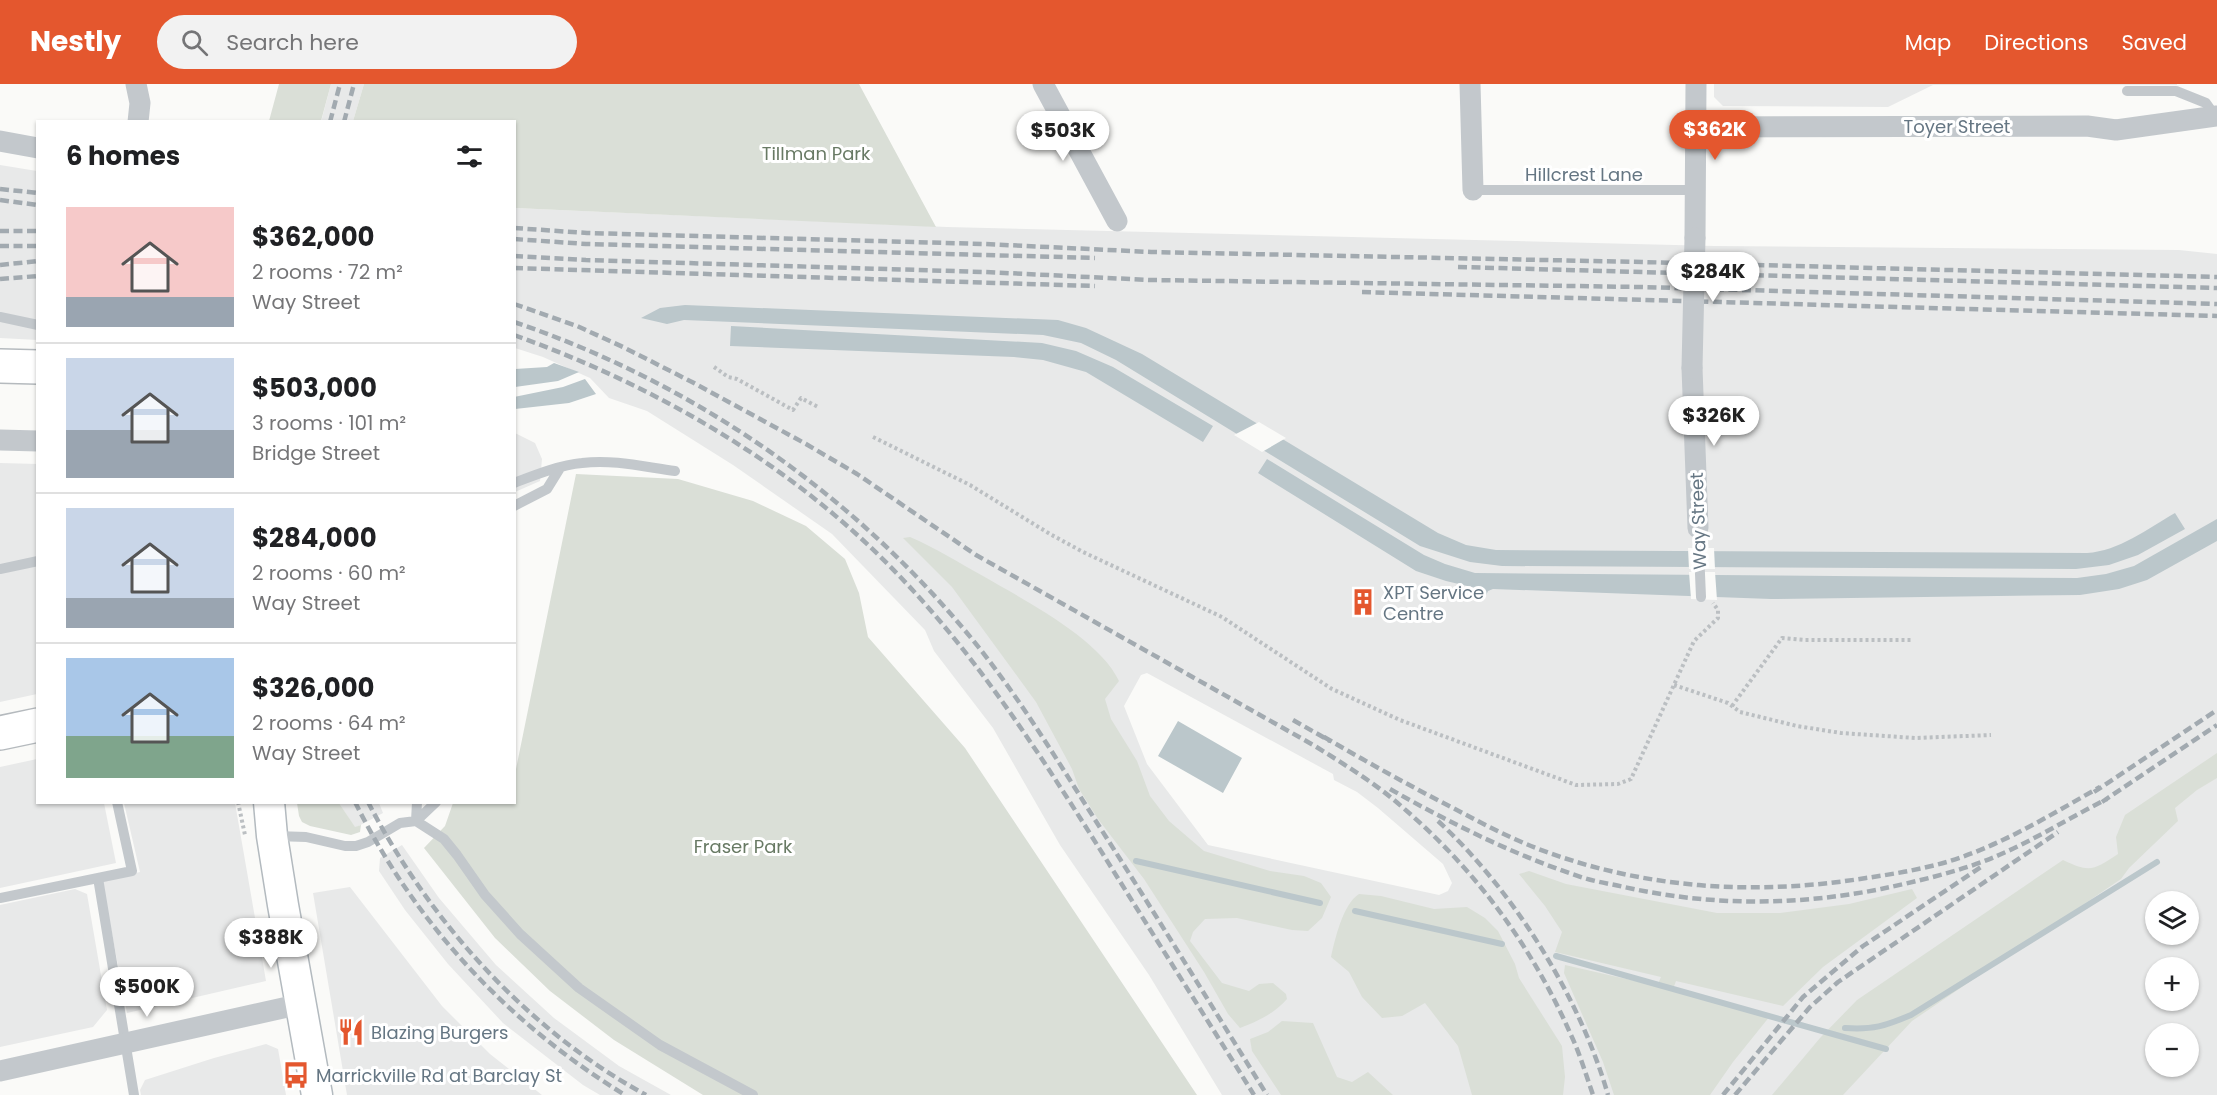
<!DOCTYPE html>
<meta charset="utf-8">
<style>
:root{--surface:#fff;--page:#f2f2f2;--text:#202124;--muted:#757577;--line:#e0e0e0;--accent:#e4572e}
body{margin:0;font-family:Poppins,sans-serif;background:var(--page);color:var(--text);height:100vh;display:flex;flex-direction:column;font-size:22px;white-space:nowrap}
*{box-sizing:border-box;margin:0}
p{font-size:20px;color:var(--muted)}
.icon{flex:none;width:33px;height:33px;fill:none;stroke:currentColor;stroke-width:2;stroke-linecap:round;stroke-linejoin:round}
.map{position:relative;flex:1;overflow:hidden}
.panel{position:absolute;left:36px;top:36px;width:480px;height:684px;display:flex;flex-direction:column;background:var(--surface);border-radius:0px;box-shadow:0 2px 4px #0004}
.panel>*{flex:none}
.tools{position:absolute;left:2145px;top:807px;display:grid;gap:12px}
.tools a{display:grid;place-items:center;width:54px;height:54px;border-radius:50%;background:var(--surface);box-shadow:0 2px 4px #0004;font-size:30px}
.price{position:absolute;translate:-50% -51px;padding:0 14px;border-radius:21px;background:#fff;color:#222;font-size:20px;line-height:39px;filter:drop-shadow(0 2px 3px #0008)}
.price::after{content:'';position:absolute;left:50%;top:36px;width:18px;height:14px;margin-left:-9px;background:inherit;clip-path:polygon(0 0,100% 0,50% 100%)}
.price.active{background:var(--accent);color:#fff}
ul{padding:0;list-style:none}
li{display:flex;align-items:center;gap:18px;height:150px;padding:0 30px}
li+li{border-top:2px solid var(--line)}
li span{display:grid;place-items:center;flex:none;width:168px;height:120px;border-radius:0px;color:#555}
li>.icon{margin-inline-start:auto}
span .icon{width:72px;height:72px;fill:#fffc;stroke-width:1}
li b{font-size:26px}
h2{display:flex;justify-content:space-between;align-items:center;height:72px;padding:0 30px;font-size:26px}
header{display:flex;align-items:center;gap:36px;box-sizing:border-box;height:84px;padding:0 30px;background:var(--accent);color:#fff}
header strong{font-size:28px}
nav{display:flex;gap:33px;margin-inline-start:auto;font-size:21px}
.search{width:420px;height:54px;background:var(--page);display:flex;align-items:center;gap:15px;box-sizing:border-box;padding:0 21px;border-radius:33px;color:var(--muted);font-size:22px}
.map>svg:first-child{display:block}
.built{fill:#e8e9e9;fill-rule:evenodd}
.green{fill:#dadfd7}
.water{fill:#bbc7cb}
.pier{fill:#fafaf8}
.lines{fill:none;stroke-linecap:round;stroke-linejoin:round}
.stream{stroke:#bbc7cb;stroke-width:6}
.secondary-casing{stroke:#b3babf;stroke-width:33}
.primary-casing{stroke:#b5babe;stroke-width:36}
.path{stroke:#bbbfc2;stroke-width:4;stroke-dasharray:3 3;stroke-linecap:butt}
.service{stroke:#c3c8cc;stroke-width:10}
.minor{stroke:#c3c8cc;stroke-width:21}
.secondary{stroke:#fff;stroke-width:30}
.primary{stroke:#fff;stroke-width:33}
.rail{stroke:#a2aab0;stroke-width:4.5;stroke-dasharray:9 4.5;stroke-linecap:butt}
.minor-bridge{stroke:#c3c8cc;stroke-width:21}
.labels{text-anchor:middle;dominant-baseline:central;stroke-width:6;stroke-linejoin:round;paint-order:stroke}
.street-label{font-size:18px;fill:#657683;stroke:#fff}
.park-label{font-size:18px;fill:#687a64;stroke:#fff}
.poi-label{font-size:18px;fill:#657683;stroke:#fff;text-anchor:start}
</style>
<header>
<strong>Nestly</strong>
<div class="search"><svg class="icon" aria-label="search" viewBox="0 0 24 24"><circle cx="10" cy="10" r="6"/><path d="M15 15l6 6"/></svg>Search here</div>
<nav><a>Map</a><a>Directions</a><a>Saved</a></nav>
</header>
<div class="map">
<svg width="2217" height="1011" viewBox="0 0 2217 1011">
<rect width="100%" height="100%" fill="#fafaf8"/>
<path class="built" d="M331 0H364L353 37 321 38Z
M1714 0H2177V1H1933L1888 23 1723 22 1714 13Z
M0 81 37 87 38 256 0 254Z
M515 124 947 143 1715 162 2179 166 2217 170V1011H1222L1149 891 1060 761 993 644 934 567 925 546 832 450 733 381 647 327 609 314 590 294 543 273 515 264ZM1147 589 1333 690 1334 696 1357 708 1378 724 1443 780 1452 799 1448 807 1439 811 1208 761 1147 680 1124 622 1141 591ZM2156 818H2188V850H2156ZM2156 884H2188V916H2156ZM2156 950H2188V982H2156Z
M515 349 535 359 542 375 540 397 515 408Z
M0 379 38 380 37 610 0 618Z
M37 675 38 718 104 719 116 779 0 804V683Z
M124 719H235L266 897 127 929 102 797 140 788Z
M339 719H379L383 729 355 744Z
M402 761 439 814 496 881 554 934 619 982 671 1011H600L583 1001 503 939 448 880 405 826 379 787 380 774Z
M350 803 442 922 490 970 542 1011H347L313 809Z
M75 805 87 810 107 926 93 943 0 963V821Z
M266 960 278 965 286 1011H141L140 1006 145 996 214 974Z"/>
<path class="green" d="M279 0H331L321 37H269Z
M364 0H859L936 143 515 124 514 38 353 37Z
M576 390 678 395 753 417 806 442 845 475 859 509 868 553 965 664 1197 1011H703L614 956 550 907 495 854 424 764 445 742 453 719 514 718 515 690Z
M910 453C936 464 959 479 983 492 1024 516 1099 554 1119 597L1105 615 1111 635 1137 677 1150 712 1169 737 1204 767 1270 787 1304 792 1321 799 1331 813 1322 834 1308 847 1292 846 1237 834 1205 835 1193 848 1190 857 1222 899 1249 907 1259 900 1273 899 1286 910 1287 915C1274 930 1258 937 1240 944L1228 930 1204 888 1144 795 1098 735 1079 705 1072 685 1036 618 952 503 903 454Z
M2217 669V694L2197 706 2175 724 2178 737 2129 784 2121 795 1912 937 1843 1011H1772L1820 954 1857 916 2063 776C2090 789 2094 786 2118 770L2116 753 2125 731Z
M297 719H339L355 743 361 741 360 748 351 751 310 742 302 738 299 732Z
M1529 787 1566 800 1717 829H1780L1849 820 1912 805 1917 814 1823 883 1783 922 1676 897 1673 905 1745 923 1770 932 1733 978 1710 1011H1614L1603 978 1564 889 1565 881 1657 902 1661 893 1555 868 1562 848 1545 822 1519 790Z
M1359 810 1381 812 1434 825 1467 823 1485 834 1498 847 1515 880 1519 894 1562 962 1565 993 1563 1011H1472L1458 962 1425 919 1402 932 1382 934 1362 913 1349 888 1331 873C1335 855 1343 820 1359 810Z
M1282 937 1313 939 1337 993 1352 998 1368 988 1393 1011H1281L1252 967 1250 955 1268 948Z"/>
<path class="water" d="M685 221 1058 236 1086 244 1142 270 1438 449 1466 461 1496 466 2087 469C2119 467 2147 445 2175 429L2185 445 2138 471 2109 481 2076 485 1502 482 1470 478 1420 462 1116 276 1081 259 1043 251 684 236 667 240 641 234 660 224Z
M731 242 1042 259 1076 267 1113 283 1213 342 1203 358 1086 288 1043 276 1014 273 730 262Z
M554 279 579 288 558 297 515 303V285L547 283Z
M585 295 596 310 569 319 515 325 514 313 563 303Z
M1267 375 1424 471 1445 480 1475 489 2077 494 2106 490 2134 482 2217 435V457L2147 496 2119 505 2080 511 1771 515 1493 505 1488 507 1484 516 1476 513 1480 505 1446 497 1416 487 1258 389Z
M1178 637 1242 674 1223 709 1158 672Z"/>
<path class="pier" d="M1259 338 1286 354 1262 368 1234 351Z
M1688 464H1714L1715 485H1689Z
M1689 488H1715L1717 516 1691 515Z"/>
<g class="lines">
<path class="stream" d="M1136 777 1320 819
M1355 827 1502 860
M1556 872 1886 965
M1845 944C1873 946 1885 942 1911 931L2157 778"/>
<defs>
<path id="secondary" d="M269 718 272 752 283 821 317 1011"/>
<path id="primary" d="M0 282 38 283
M0 649 38 641"/>
</defs>
<use href="#secondary" class="secondary-casing"/>
<use href="#primary" class="primary-casing"/>
<path class="path" d="M714 283 728 293 737 295 793 326 801 314 818 323
M873 353 970 401 1050 450 1083 468 1222 533 1332 605 1400 636 1576 701 1618 700 1631 695 1694 557 1718 534V526L1713 519
M1674 601 1728 619 1740 628 1797 642 1841 649 1915 654 1991 651
M1732 622 1782 554 1804 556H1913
M238 718 245 751"/>
<path class="service" d="M2127 7H2176L2206 19 2215 32
M1473 106H1695
M0 233 38 241
M514 399C535 391 560 381 582 379 613 375 645 383 675 387
M514 422 547 405 560 384
M1698 444 1701 513
M0 485 38 477
M436 718 416 737 444 755 457 771 485 811 520 850 579 904 660 961 753 1011
M275 752 306 753 345 762H356L368 758 400 739 416 737 417 718
M98 794 134 1011
M0 814 132 787 117 718"/>
<path class="minor" d="M136 0 140 19 138 38
M1043 0 1117 137
M1470 0 1473 106
M1696 43 2087 42 2116 46 2217 32
M0 57 38 64
M1695 154 1696 0
M1692 284 1698 444
M0 356 38 357
M0 987 301 920"/>
<use href="#secondary" class="secondary"/>
<use href="#primary" class="primary"/>
<path class="rail" d="M330 38 340 0
M344 38 354 0
M0 105 38 109
M0 116 38 121
M514 144 587 149 985 160 1151 168 1642 178 2217 193
M0 147H38
M514 155 586 160 1095 174
M0 162H38
M514 172 586 176 985 188 1150 196 1642 203 2217 220
M0 181 38 177
M1458 183 2217 204
M514 184 1095 202
M0 195 38 192
M1362 208 2217 232
M514 220 577 242 623 263 692 298 806 360 857 390 976 471 1315 662C1345 681 1375 699 1401 722 1475 785 1532 862 1571 951 1580 970 1586 991 1593 1011
M514 238C691 298 848 406 967 549 1017 609 1057 676 1099 742 1156 831 1211 921 1267 1011
M514 251C634 294 750 357 845 440 953 534 1030 654 1106 775 1155 854 1205 932 1254 1011
M1293 636 1330 657
M1324 653C1367 678 1410 702 1455 725 1481 739 1508 753 1536 764 1642 805 1755 812 1866 794 1894 790 1923 785 1950 777 2004 760 2052 730 2100 703
M1390 705C1452 740 1516 772 1584 794 1597 798 1611 800 1624 803 1710 822 1794 822 1881 805 1918 797 1963 787 1999 771 2036 755 2071 733 2107 715
M2094 708 2217 626
M355 718C416 841 509 940 625 1011
M368 718C430 838 527 946 646 1011
M2102 718 2217 641
M1438 737C1513 806 1580 913 1608 1011
M1723 1011 1803 913 1863 862 1984 781
M1735 1011 1810 923 1838 898 2058 748"/>
<path class="minor-bridge" d="M1692 284 1695 154"/>
</g>
<defs>
<symbol id="building-bare" viewBox="-9 -9 18 18"><path d="M-4-6H4V6H1V3H-1V6H-4ZM-2.5-4.3h1.7v1.8h-1.7ZM.8-4.3h1.7v1.8H.8ZM-2.5-1h1.7V.8h-1.7ZM.8-1h1.7V.8H.8Z" fill="#e4572e" stroke="#fff" stroke-width="2.5" paint-order="stroke"/></symbol>
<symbol id="restaurant-bare" viewBox="-9 -9 18 18"><path d="M-5-6h1v4h1v-4h1v4h1v-4h1v5L-1.5 .5V6h-2V.5L-5-1ZM5-6V6H3V1.5H1.5Q1.5-4 5-6Z" fill="#e4572e" stroke="#fff" stroke-width="2.5" paint-order="stroke"/></symbol>
<symbol id="bus-bare" viewBox="-9 -9 18 18"><path d="M-5-6H5V4H4V6H2V4H-2V6H-4V4H-5ZM-3.5-4V0h7V-4ZM-3.5 1.2v1.5H-2V1.2ZM2 1.2v1.5H3.5V1.2Z" fill="#e4572e" stroke="#fff" stroke-width="2.5" paint-order="stroke"/></symbol>
</defs>
<g fill-rule="evenodd">
<use href="#building-bare" x="1344" y="499" width="38" height="38"/>
<use href="#restaurant-bare" x="332" y="929" width="38" height="38"/>
<use href="#bus-bare" x="277" y="972" width="38" height="38"/>
</g>
<g class="labels">
<g class="street-label">
<text x="1957" y="42">Toyer Street</text>
<text x="1584" y="90">Hillcrest Lane</text>
<text transform="translate(1698 437) rotate(-92)">Way Street</text>
</g>
<g class="park-label">
<text x="816" y="69">Tillman Park</text>
<text x="743" y="762">Fraser Park</text>
</g>
<g class="poi-label">
<text x="1383" y="508">XPT Service<tspan x="1383" dy="21">Centre</tspan></text>
<text x="371" y="948">Blazing Burgers</text>
<text x="316" y="991">Marrickville Rd at Barclay St</text>
</g>
</g>
</svg>
<div class="tools">
<a><svg class="icon" aria-label="layers" viewBox="0 0 24 24"><path d="M12 4l9 5-9 5-9-5zM3 14l9 5 9-5"/></svg></a>
<a>+</a>
<a>−</a>
</div>
<b class="price active" style="left:1715px;top:77px">$362K</b>
<b class="price" style="left:1063px;top:78px">$503K</b>
<b class="price" style="left:1713px;top:219px">$284K</b>
<b class="price" style="left:1714px;top:363px">$326K</b>
<b class="price" style="left:271px;top:885px">$388K</b>
<b class="price" style="left:147px;top:934px">$500K</b>
<section class="panel">
<h2>6 homes<svg class="icon" aria-label="filters" viewBox="0 0 24 24"><path d="M4 7h16M4 17h16"/><circle cx="9" cy="7" r="2"/><circle cx="15" cy="17" r="2"/></svg></h2>
<ul>
<li><span style="background:linear-gradient(#f6c9c9 75%,#9aa5b1 0)"><svg class="icon" aria-label="home" viewBox="0 0 24 24"><path d="M3 11l9-7 9 7M6 9v11h12V9"/></svg></span><div><b>$362,000</b><p>2 rooms · 72 m²</p><p>Way Street</p></div></li>
<li><span style="background:linear-gradient(#c9d6e8 60%,#9aa5b1 0)"><svg class="icon" aria-label="home" viewBox="0 0 24 24"><path d="M3 11l9-7 9 7M6 9v11h12V9"/></svg></span><div><b>$503,000</b><p>3 rooms · 101 m²</p><p>Bridge Street</p></div></li>
<li><span style="background:linear-gradient(#c9d6e8 75%,#9aa5b1 0)"><svg class="icon" aria-label="home" viewBox="0 0 24 24"><path d="M3 11l9-7 9 7M6 9v11h12V9"/></svg></span><div><b>$284,000</b><p>2 rooms · 60 m²</p><p>Way Street</p></div></li>
<li><span style="background:linear-gradient(#a9c7e8 65%,#7fa58c 0)"><svg class="icon" aria-label="home" viewBox="0 0 24 24"><path d="M3 11l9-7 9 7M6 9v11h12V9"/></svg></span><div><b>$326,000</b><p>2 rooms · 64 m²</p><p>Way Street</p></div></li>
</ul>
</section>
</div>
